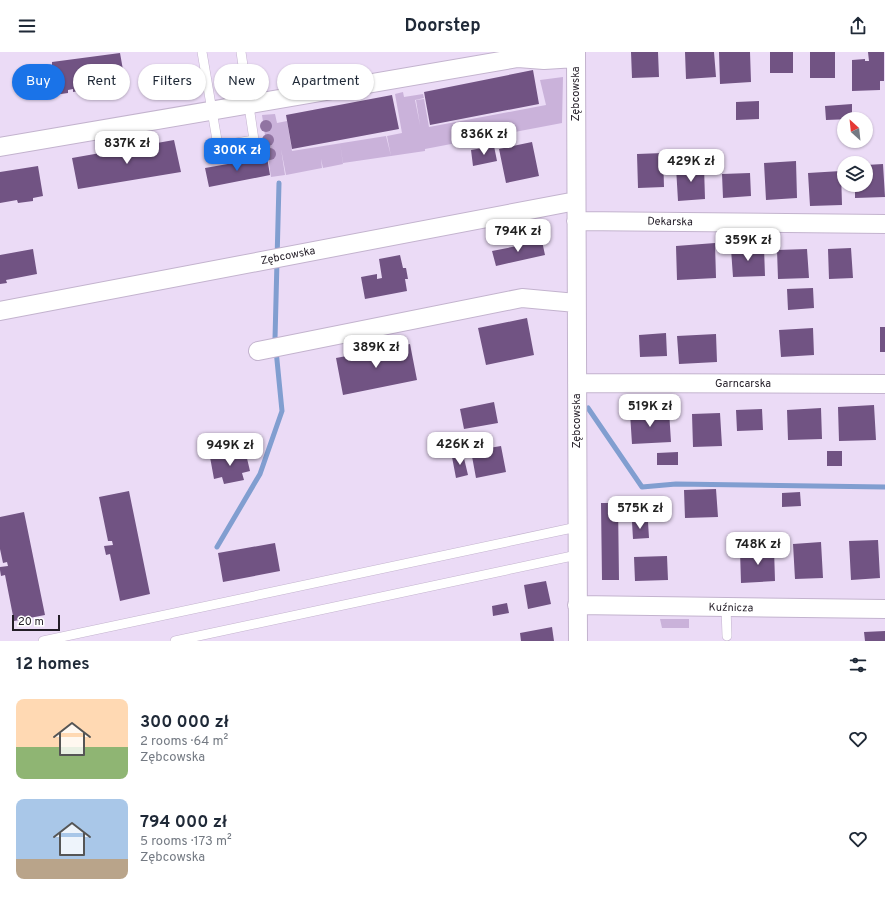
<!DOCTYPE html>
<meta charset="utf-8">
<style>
:root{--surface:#fff;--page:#f2f2f3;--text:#1f2937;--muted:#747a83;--accent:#1a73e8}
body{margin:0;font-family:Overpass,sans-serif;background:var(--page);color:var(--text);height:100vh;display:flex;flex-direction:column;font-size:15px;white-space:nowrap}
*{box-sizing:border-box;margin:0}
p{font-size:13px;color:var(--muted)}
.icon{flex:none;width:22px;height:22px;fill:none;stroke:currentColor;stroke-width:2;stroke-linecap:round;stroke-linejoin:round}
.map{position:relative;height:589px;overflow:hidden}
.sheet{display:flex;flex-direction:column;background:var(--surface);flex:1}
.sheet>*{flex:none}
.banner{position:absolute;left:12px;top:12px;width:400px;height:36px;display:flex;gap:8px}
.needle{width:26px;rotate:333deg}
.controls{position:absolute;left:837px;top:60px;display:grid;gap:8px}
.controls a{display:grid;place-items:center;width:36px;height:36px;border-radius:50%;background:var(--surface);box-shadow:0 1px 3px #0004;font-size:20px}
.scale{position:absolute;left:12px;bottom:10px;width:48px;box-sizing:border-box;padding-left:4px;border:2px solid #231d27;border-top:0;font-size:11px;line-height:14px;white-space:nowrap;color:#231d27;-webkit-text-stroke:3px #fff;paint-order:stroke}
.price{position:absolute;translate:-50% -34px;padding:0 9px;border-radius:8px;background:#fff;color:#222;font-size:13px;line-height:26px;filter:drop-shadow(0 1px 2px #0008)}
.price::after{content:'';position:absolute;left:50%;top:24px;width:12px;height:9px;margin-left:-6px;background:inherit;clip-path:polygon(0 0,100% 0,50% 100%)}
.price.selected{background:var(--accent);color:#fff}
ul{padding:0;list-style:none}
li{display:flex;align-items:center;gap:12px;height:100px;padding:0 16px}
li span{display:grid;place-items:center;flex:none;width:112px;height:80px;border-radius:8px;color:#555}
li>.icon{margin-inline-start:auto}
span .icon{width:48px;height:48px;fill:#fffc;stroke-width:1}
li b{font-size:17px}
h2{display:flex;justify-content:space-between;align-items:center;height:48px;padding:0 16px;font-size:17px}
.tag{padding:0 14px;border-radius:18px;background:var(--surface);box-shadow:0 1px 3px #0004;font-size:14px;line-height:36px}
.tag.selected{background:var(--accent);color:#fff}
header{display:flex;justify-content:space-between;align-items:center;height:52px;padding:0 16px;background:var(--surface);font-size:18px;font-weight:700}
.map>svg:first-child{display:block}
.green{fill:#cab2da}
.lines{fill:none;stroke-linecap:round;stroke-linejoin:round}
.stream{stroke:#819ed0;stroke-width:5}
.building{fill:#715383}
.service-casing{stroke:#c3b3ce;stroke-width:10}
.minor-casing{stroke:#c3b3ce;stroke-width:20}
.service{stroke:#fff;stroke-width:9}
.minor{stroke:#fff;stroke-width:18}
.tree{fill:#9174a2}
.labels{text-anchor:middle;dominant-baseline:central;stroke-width:4;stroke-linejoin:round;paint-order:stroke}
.street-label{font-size:11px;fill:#231d27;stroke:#fff}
</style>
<header><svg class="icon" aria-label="menu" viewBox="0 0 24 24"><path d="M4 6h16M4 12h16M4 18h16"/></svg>Doorstep<svg class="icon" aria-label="share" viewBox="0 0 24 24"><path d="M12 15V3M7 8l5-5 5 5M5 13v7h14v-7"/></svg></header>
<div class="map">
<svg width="885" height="589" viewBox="0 0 885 589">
<rect width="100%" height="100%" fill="#ebdbf6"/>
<path class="green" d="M563 25 562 71 425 97V99L391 104 387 84 402 81 395 42 403 40 404 45 423 42 424 46 415 48 420 73 416 48 424 47 429 75 546 53 540 28Z
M275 62 277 71 287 69 292 99 386 84 391 104 343 111 340 91 343 112 323 116 321 107 322 116 286 123 281 97 285 123 271 125 262 63Z
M660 567H689V576H662Z"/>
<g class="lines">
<path class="stream" d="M275 287 279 131
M588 356 642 435 676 432 885 435
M217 495 260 422 282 359 276 298"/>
</g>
<path class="building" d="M631 0H658L659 25 632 26Z
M685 0H714L716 25 686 27Z
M719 0H750L751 30 720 32Z
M770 0H793V21H770Z
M810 0H835V26H810Z
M868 0H884V29H880V38L852 39V8L865 7V9H869Z
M120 1 125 29 105 32V35L73 40V37L68 38V41L47 44 41 15 52 13V10Z
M533 18 539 52 430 73 424 40Z
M392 43 399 77 292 97 286 63Z
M759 49V67L736 68V50Z
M852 52V67L826 68 825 54Z
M174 88 181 120 78 137 72 106Z
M532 90 539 124 506 131 499 97Z
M494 94 497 109 473 114 471 98Z
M663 101 664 135 638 136 637 102Z
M267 105 270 123 209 135 205 116Z
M796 109 797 146 766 148 764 111Z
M883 112 885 145 855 146V133H866V113Z
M38 114 43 144 33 146V149L18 151 17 148 0 151V120Z
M704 114 705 147 678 149 676 115Z
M841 119 842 153 810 154 808 121Z
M750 121 751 144 723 146 722 122Z
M542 189 545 203 496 214 492 199Z
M715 191 716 226 677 228 676 194Z
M764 195 765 224 733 225 731 197Z
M851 196 853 226 829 227 828 197Z
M33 197 37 222 6 228 7 231 0 232V203Z
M807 197 809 226 778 227 777 198Z
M400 203 403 216H406L408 227H405L407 239 365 247 361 225 377 222V227L382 226 379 207Z
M813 236 814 256 788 258 787 237Z
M527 266 534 303 486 313 478 276Z
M880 275H885V300H880Z
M813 276 814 303 781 305 779 278Z
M666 281 667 304 640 305 639 283Z
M716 282 717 310 679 312 677 284Z
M410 292 417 328 343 343 336 306Z
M494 350 498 371 464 377 460 357Z
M874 353 876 388 839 389 838 355Z
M821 356 822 387 788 388 787 358Z
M762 357 763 378 737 379 736 358Z
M669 359 671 390 632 392 630 361Z
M720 361 722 394 693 395 692 362Z
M466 381 469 392 445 397 443 386Z
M501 394 506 420 476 426 471 399Z
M245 398 250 419 242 421 244 428 224 432 222 425 214 427 210 405Z
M827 399H842V414H827Z
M678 400V413H657V401Z
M463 402 468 423 456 426 452 405Z
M716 437 718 465 685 466 684 438Z
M129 439 150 542 120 549 110 502 106 503 104 494 113 493 112 489H108L99 445Z
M800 440 801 454 782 455V441Z
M601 451H618L619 528H602Z
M24 460 45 563 14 569 5 523 1 524 0 518V515L8 514 7 510 3 511 0 497V465Z
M632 470H648L649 486 633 487Z
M878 488 880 526 851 528 849 489Z
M821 490 823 526 795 527 793 492Z
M275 491 280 519 223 530 218 501Z
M774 496 775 529 741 531 740 498Z
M667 504 668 528 635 529 634 505Z
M546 529 551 552 528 557 524 533Z
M507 551 509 561 493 564 492 554Z
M552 575 554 589H521L520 581Z
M885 579V589H865L864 580Z"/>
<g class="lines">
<defs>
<path id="service" d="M202 0 218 94 254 88 241 0
M726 556 727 584
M43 589 577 475
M175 589 577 503"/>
<path id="minor" d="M576 0 578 589
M0 95 518 6 544 8 576 6
M576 169 885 172
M0 259 576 149
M258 299 522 246 576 251
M577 331 885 332
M577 553 885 557"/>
</defs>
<use href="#service" class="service-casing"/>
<use href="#minor" class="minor-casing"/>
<use href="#service" class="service"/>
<use href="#minor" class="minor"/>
</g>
<g class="tree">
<circle cx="266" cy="74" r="6"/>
<circle cx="268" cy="88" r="6"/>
<circle cx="270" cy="102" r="6"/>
</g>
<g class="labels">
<g class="street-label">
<text transform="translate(576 42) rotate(-90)">Zębcowska</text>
<text transform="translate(670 170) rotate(1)">Dekarska</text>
<text transform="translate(288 204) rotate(-11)">Zębcowska</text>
<text x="743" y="332">Garncarska</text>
<text transform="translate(577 369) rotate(-90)">Zębcowska</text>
<text transform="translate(731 556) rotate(1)">Kuźnicza</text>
</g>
</g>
</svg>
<div class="controls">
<a><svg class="needle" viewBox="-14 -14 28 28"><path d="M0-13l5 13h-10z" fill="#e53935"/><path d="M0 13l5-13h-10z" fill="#747a83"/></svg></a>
<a><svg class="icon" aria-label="layers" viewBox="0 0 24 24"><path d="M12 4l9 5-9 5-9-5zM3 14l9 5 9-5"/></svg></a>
</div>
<div class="scale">20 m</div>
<b class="price" style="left:484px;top:104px">836K zł</b>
<b class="price" style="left:127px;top:113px">837K zł</b>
<b class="price selected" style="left:237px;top:120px">300K zł</b>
<b class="price" style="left:691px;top:131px">429K zł</b>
<b class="price" style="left:518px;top:201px">794K zł</b>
<b class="price" style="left:748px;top:210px">359K zł</b>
<b class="price" style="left:376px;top:317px">389K zł</b>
<b class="price" style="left:650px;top:376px">519K zł</b>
<b class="price" style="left:460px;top:414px">426K zł</b>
<b class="price" style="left:230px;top:415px">949K zł</b>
<b class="price" style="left:640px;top:478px">575K zł</b>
<b class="price" style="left:758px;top:514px">748K zł</b>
<div class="banner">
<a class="tag selected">Buy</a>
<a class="tag">Rent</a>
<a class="tag">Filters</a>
<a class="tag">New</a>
<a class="tag">Apartment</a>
</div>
</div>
<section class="sheet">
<h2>12 homes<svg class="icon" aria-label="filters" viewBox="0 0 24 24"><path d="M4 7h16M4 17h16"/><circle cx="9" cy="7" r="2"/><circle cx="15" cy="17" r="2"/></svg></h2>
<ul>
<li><span style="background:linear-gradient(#ffd9b3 60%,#8fb573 0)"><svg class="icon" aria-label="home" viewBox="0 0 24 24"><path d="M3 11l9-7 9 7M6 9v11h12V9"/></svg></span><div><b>300 000 zł</b><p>2 rooms · 64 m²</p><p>Zębcowska</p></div><svg class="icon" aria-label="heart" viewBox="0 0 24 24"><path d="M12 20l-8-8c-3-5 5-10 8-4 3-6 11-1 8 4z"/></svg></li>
<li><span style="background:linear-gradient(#a9c7e8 75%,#b9a48a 0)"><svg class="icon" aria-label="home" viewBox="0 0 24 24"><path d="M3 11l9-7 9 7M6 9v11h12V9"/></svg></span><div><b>794 000 zł</b><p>5 rooms · 173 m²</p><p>Zębcowska</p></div><svg class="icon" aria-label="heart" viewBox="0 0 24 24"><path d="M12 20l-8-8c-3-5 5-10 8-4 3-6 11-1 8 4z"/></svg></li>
</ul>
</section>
